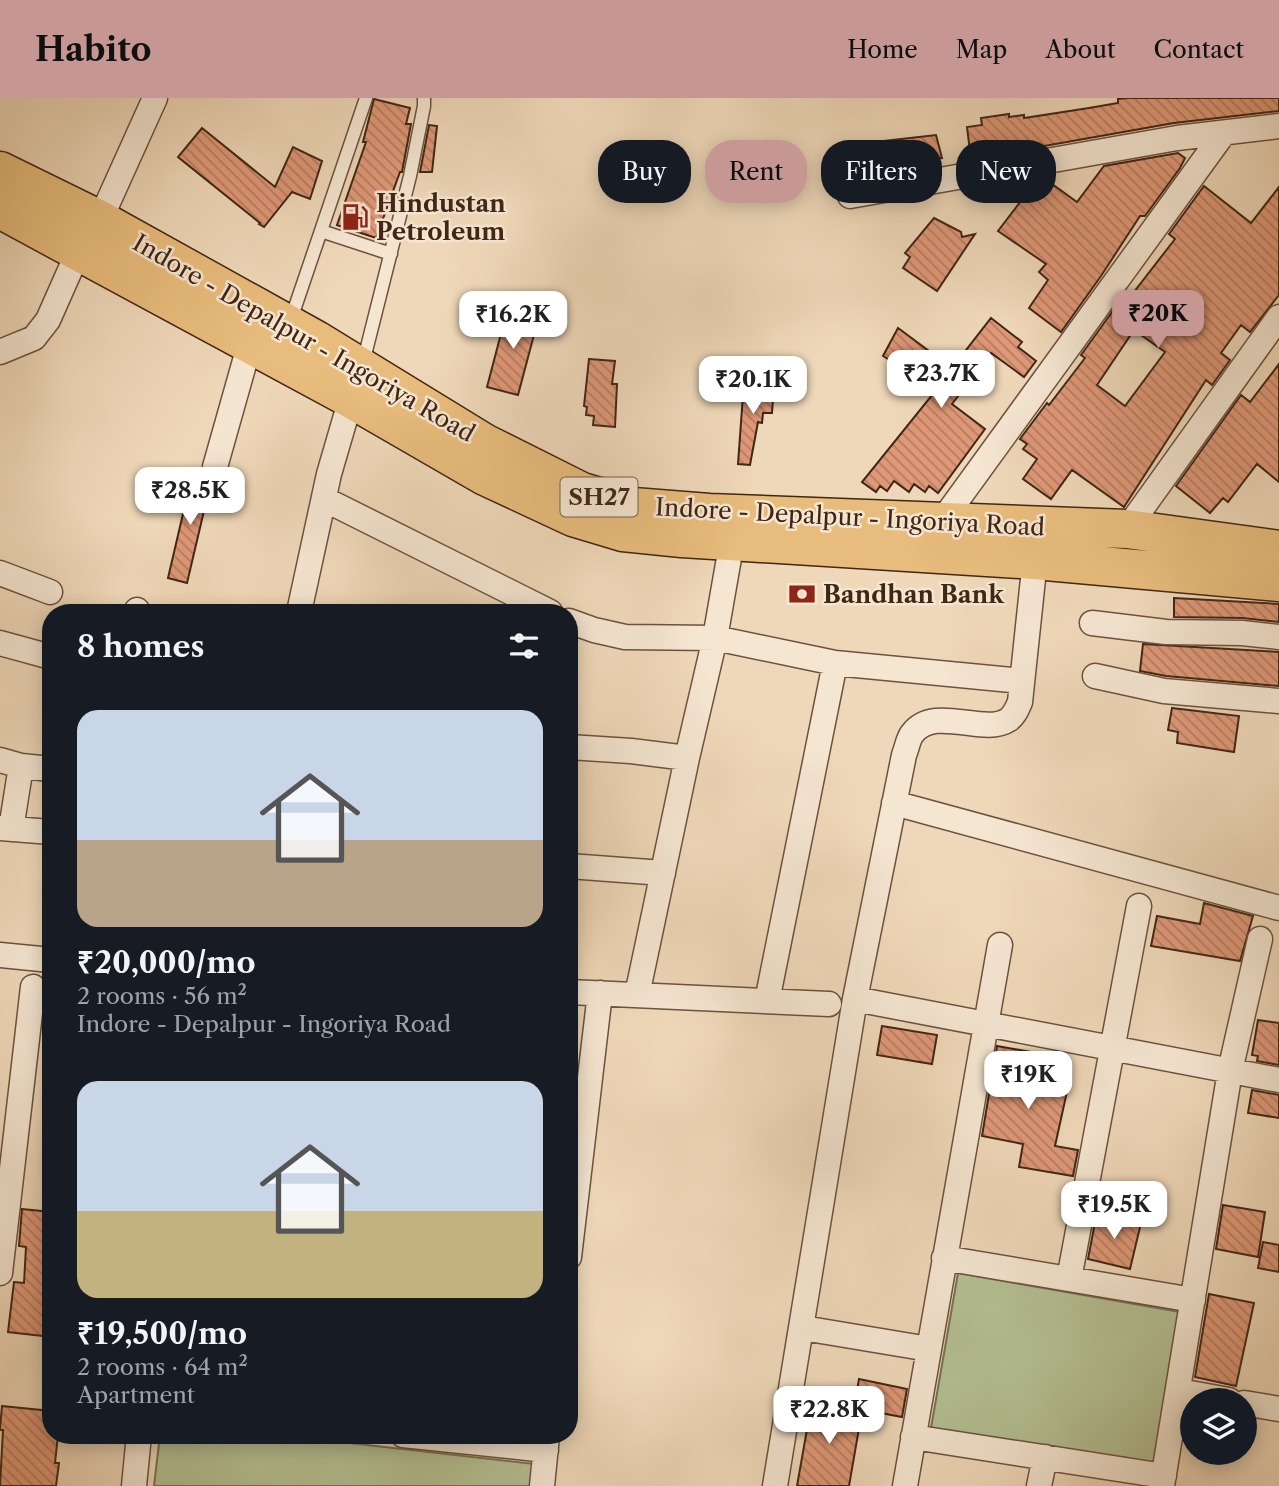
<!DOCTYPE html>
<meta charset="utf-8">
<style>
:root{--surface:#171b24;--page:#242831;--text:#f1f3f6;--muted:#9ea1a6;--accent:#c59692}
body{margin:0;font-family:"Libre Caslon Text",serif;background:var(--page);color:var(--text);height:100vh;display:flex;flex-direction:column;font-size:26px;white-space:nowrap}
*{box-sizing:border-box;margin:0}
p{font-size:23px;color:var(--muted)}
.icon{flex:none;width:38px;height:38px;fill:none;stroke:currentColor;stroke-width:2;stroke-linecap:round;stroke-linejoin:round}
.map{position:relative;flex:1;overflow:hidden}
.drawer{position:absolute;left:42px;top:506px;width:536px;height:840px;display:flex;flex-direction:column;background:var(--surface);border-radius:28px;box-shadow:0 4px 18px #0003}
.drawer>*{flex:none}
.guide{position:absolute;left:598px;top:42px;width:574px;height:63px;display:flex;gap:14px}
.tools{position:absolute;left:1180px;top:1290px;display:grid;gap:14px}
.tools a{display:grid;place-items:center;width:77px;height:77px;border-radius:50%;background:var(--surface);box-shadow:0 4px 18px #0003;font-size:35px}
.price{position:absolute;translate:-50% -60px;padding:0 16px;border-radius:14px;background:#fff;color:#222;font-size:23px;line-height:46px;filter:drop-shadow(0 2px 4px #0008)}
.price::after{content:'';position:absolute;left:50%;top:42px;width:21px;height:16px;margin-left:-10px;background:inherit;clip-path:polygon(0 0,100% 0,50% 100%)}
.price.current{background:var(--accent);color:#111}
ul{padding:0;list-style:none}
li{display:grid;align-content:center;gap:14px;height:371px;padding:0 35px}
li span{display:grid;place-items:center;height:217px;border-radius:21px;color:#555}
li>.icon{margin-inline-start:auto}
span .icon{width:126px;height:126px;fill:#fffc;stroke-width:1}
li b{font-size:30px}
h2{display:flex;justify-content:space-between;align-items:center;height:84px;padding:0 35px;font-size:30px}
.pill{padding:0 24px;border-radius:28px;background:var(--surface);box-shadow:0 4px 18px #0003;font-size:24px;line-height:63px}
.pill.current{background:var(--accent);color:#111}
header{display:flex;align-items:center;gap:42px;box-sizing:border-box;height:98px;padding:0 35px;background:var(--accent);color:#111}
header strong{font-size:33px}
nav{display:flex;gap:38px;margin-inline-start:auto;font-size:24px}
.map>svg:first-child{display:block}
.green{fill:#b4c094;stroke:#7a7354;stroke-width:2}
.building{fill:url(#building-back-hatch);stroke:#402615;stroke-width:2;fill-rule:evenodd}
.lines{fill:none;stroke-linecap:round;stroke-linejoin:round}
.service-casing{stroke:#6c523e;stroke-width:15}
.minor-casing{stroke:#6c523e;stroke-width:27}
.primary-casing{stroke:#402615;stroke-width:41}
.service{stroke:#f5e6d2;stroke-width:12}
.minor{stroke:#f5e6d2;stroke-width:24}
.primary{stroke:#e8bc7c;stroke-width:38}
.labels{text-anchor:middle;dominant-baseline:central;stroke-width:5;stroke-linejoin:round;paint-order:stroke}
.shield{fill:#f5e6d2;stroke:#76604e;stroke-width:2}
.shield-label{font-size:23px;font-weight:bold;fill:#402615}
.poi-label{font-size:24px;font-weight:bold;fill:#402615;stroke:#f5e6d2;text-anchor:start}
.street-label{font-size:24px;fill:#402615;stroke:#f5e6d2}
</style>
<header>
<strong>Habito</strong>
<nav><a>Home</a><a>Map</a><a>About</a><a>Contact</a></nav>
</header>
<div class="map">
<svg width="1279" height="1388" viewBox="0 0 1279 1388">
<defs>
<pattern id="building-back-hatch" width="6" height="6" patternUnits="userSpaceOnUse" patternTransform="scale(1.75)"><rect width="6" height="6" fill="#df9878"/><path d="M-1 5l2 2M0 0l6 6M5-1l2 2" fill="none" stroke="#b67c61"/></pattern>
</defs>
<rect width="100%" height="100%" fill="#efd8b9"/>
<filter id="stains"><feTurbulence type="fractalNoise" baseFrequency=".00286" numOctaves="4"/><feColorMatrix values="0 0 0 0 .2 0 0 0 0 .09 0 0 0 0 .02 0 0 0 .5 -.17"/></filter>
<radialGradient id="worn" r=".72"><stop offset=".6" stop-color="#630" stop-opacity="0"/><stop offset="1" stop-color="#630" stop-opacity=".3"/></radialGradient>
<path class="green" d="M958 1175 1180 1214 1153 1369 931 1330Z
M160 1337H279L534 1366 531 1388H154Z"/>
<path class="building" d="M1128 0H1279V13L1174 25 971 61 967 29 982 27 981 20 1009 16V19L1024 17V20L1089 10 1118 5V1Z
M374 1 410 10 406 26H411L402 74H400L376 140 337 127 366 44H363Z
M429 27 437 28 432 74H420Z
M202 30 275 89 293 49 322 63 310 101 292 94 264 129 259 126 260 125 178 59Z
M936 37 942 60 909 63 910 72 853 82 849 47Z
M1178 55 1185 60 1180 70 1145 118H1140L1101 178 1061 234 1029 210 1048 182 1039 174 1046 166 998 133 1024 99 1029 103 1045 81 1077 104 1104 68Z
M1204 88 1251 125 1279 89V197L1250 234 1241 227 1221 255 1230 262 1212 287 1206 282 1124 409 1072 372 1051 401 1023 381 1037 361 1023 351 1027 346 1020 341 1047 305 1049 307 1085 260 1081 257 1125 196 1130 199 1175 141 1169 136ZM1134 232 1165 254 1125 308 1097 287Z
M934 120 961 134 962 139 975 136 937 193 903 170 910 159 905 155Z
M508 209 539 218 518 297 487 289Z
M991 220 1022 244 1018 249 1036 263 1024 279 991 255 952 306 985 331 938 395 929 388 925 394 914 386 909 394 894 383 887 393 880 388 876 394 862 384 937 291 883 258 898 230 952 270Z
M589 261 615 263 612 286H617L615 329 593 327 594 318 586 317 587 309 584 308Z
M1279 266V384L1257 366 1228 404 1223 400 1210 415 1176 388 1241 297 1250 304Z
M744 283 774 286 772 315H763L762 325 758 324 750 367 738 366Z
M193 373 202 375 211 383 187 485 168 480Z
M1174 500 1279 506V524L1242 520 1174 519Z
M1143 546 1279 554V588L1166 578 1140 573Z
M1172 610 1239 618 1234 654 1177 645 1178 634 1168 632Z
M1204 805 1253 818 1240 863 1151 848 1157 818 1200 826Z
M1258 922 1279 925V967L1257 963 1258 958 1252 957Z
M882 928 937 937 932 966 877 957Z
M997 948 1048 957 1043 984 1068 989 1055 1048 1078 1052 1073 1078 1019 1069 1023 1046 982 1038Z
M1252 992 1279 997V1020L1248 1015Z
M1223 1107 1265 1114 1258 1159 1216 1151Z
M22 1111 51 1114V1239L8 1234 14 1184 24 1185 26 1149 19 1148Z
M1097 1114 1141 1125 1130 1171 1088 1161Z
M1263 1144 1279 1147V1174L1258 1170Z
M1209 1196 1254 1205 1236 1288 1195 1279Z
M859 1281 907 1291 902 1319 854 1310Z
M812 1303 862 1313 849 1388H797Z
M2 1308 51 1313V1337H58L55 1365H59L56 1388H0L3 1332H0V1330Z"/>
<g class="lines">
<defs>
<path id="service" d="M321 133 391 156
M290 224 366 0
M363 265 410 78 424 8V0"/>
<path id="minor" d="M850 98 1177 40 1279 28
M100 122 155 0
M0 254 34 240 48 222 79 152
M215 369 250 245
M324 401 550 514
M942 423 1223 36
M1127 431 1279 219
M0 475 50 494
M137 514V512
M299 514 329 376 355 287
M569 523 594 532 625 539 715 540 835 565 1022 583
M1092 525 1166 534 1242 535 1279 539
M0 545 51 559
M1095 578 1164 593 1279 603
M569 649 631 653 687 660
M0 662 21 668 51 671
M894 705 1279 810
M0 730 51 734
M11 731 21 668
M569 768 663 775
M0 857 51 862
M569 894 829 906
M637 897 687 660 715 540 732 443
M855 901 1279 982
M767 903 835 565
M569 1159 600 895
M944 1160 1193 1202
M0 1175 33 889
M1069 1181 1139 808
M803 1230 929 1251
M1179 1293 1229 1302
M1244 1305 1279 1311
M403 1337 546 1352
M913 1339 1164 1378
M134 1388 139 1337
M542 1388 547 1338
M775 1388 855 901 904 657C907 650 908 641 912 636 934 606 983 638 1008 622 1014 618 1017 611 1020 604L1035 462
M905 1388 1000 847
M1039 1388 1045 1359
M1162 1388 1230 973 1260 841"/>
<path id="primary" d="M0 73 100 122 316 242 484 345 582 394 633 409 709 415 1127 431 1279 452
M0 111 350 300 485 378 573 419 623 434 682 440 1035 462 1279 484"/>
</defs>
<use href="#service" class="service-casing"/>
<use href="#minor" class="minor-casing"/>
<use href="#primary" class="primary-casing"/>
<use href="#service" class="service"/>
<use href="#minor" class="minor"/>
<use href="#primary" class="primary"/>
</g>
<defs>
<symbol id="fuel-bare" viewBox="-9 -9 18 18"><path d="M-5.5-6h7V0h2V4h1.3V-2.5L3-4.5l.8-.8L6-3V5H2.5V1h-1V6h-7ZM-4.2-4.7v3.2H.2V-4.7Z" fill="#8f2418" stroke="#f5e6d2" stroke-width="2.5" paint-order="stroke"/></symbol>
<symbol id="bank-bare" viewBox="-9 -9 18 18"><path d="M-6-4H6V4H-6ZM0-2.3a2.3 2.3 0 1 0 0 4.6a2.3 2.3 0 1 0 0-4.6Z" fill="#8f2418" stroke="#f5e6d2" stroke-width="2.5" paint-order="stroke"/></symbol>
</defs>
<g fill-rule="evenodd">
<use href="#fuel-bare" x="336" y="100" width="38" height="38"/>
<use href="#bank-bare" x="783" y="477" width="38" height="38"/>
</g>
<g class="labels">
<rect class="shield" x="560.5" y="379.5" width="77" height="39" rx="5"/>
<g class="shield-label">
<text x="599" y="399">SH27</text>
</g>
<g class="poi-label">
<text x="376" y="105">Hindustan<tspan x="376" dy="28">Petroleum</tspan></text>
<text x="823" y="496">Bandhan Bank</text>
</g>
<g class="street-label">
<text transform="translate(304 240) rotate(30)">Indore - Depalpur - Ingoriya Road</text>
<text transform="translate(850 419) rotate(3)">Indore - Depalpur - Ingoriya Road</text>
</g>
</g>
<rect width="100%" height="100%" filter="url(#stains)"/>
<rect width="100%" height="100%" fill="url(#worn)"/>
</svg>
<div class="tools">
<a><svg class="icon" aria-label="layers" viewBox="0 0 24 24"><path d="M12 4l9 5-9 5-9-5zM3 14l9 5 9-5"/></svg></a>
</div>
<b class="price current" style="left:1158px;top:252px">₹20K</b>
<b class="price" style="left:513px;top:253px">₹16.2K</b>
<b class="price" style="left:941px;top:312px">₹23.7K</b>
<b class="price" style="left:753px;top:318px">₹20.1K</b>
<b class="price" style="left:190px;top:429px">₹28.5K</b>
<b class="price" style="left:1028px;top:1013px">₹19K</b>
<b class="price" style="left:1114px;top:1143px">₹19.5K</b>
<b class="price" style="left:829px;top:1348px">₹22.8K</b>
<div class="guide">
<a class="pill">Buy</a>
<a class="pill current">Rent</a>
<a class="pill">Filters</a>
<a class="pill">New</a>
</div>
<section class="drawer">
<h2>8 homes<svg class="icon" aria-label="filters" viewBox="0 0 24 24"><path d="M4 7h16M4 17h16"/><circle cx="9" cy="7" r="2"/><circle cx="15" cy="17" r="2"/></svg></h2>
<ul>
<li><span style="background:linear-gradient(#c9d6e8 60%,#b9a48a 0)"><svg class="icon" aria-label="home" viewBox="0 0 24 24"><path d="M3 11l9-7 9 7M6 9v11h12V9"/></svg></span><div><b>₹20,000/mo</b><p>2 rooms · 56 m²</p><p>Indore - Depalpur - Ingoriya Road</p></div></li>
<li><span style="background:linear-gradient(#c9d6e8 60%,#c2b280 0)"><svg class="icon" aria-label="home" viewBox="0 0 24 24"><path d="M3 11l9-7 9 7M6 9v11h12V9"/></svg></span><div><b>₹19,500/mo</b><p>2 rooms · 64 m²</p><p>Apartment</p></div></li>
</ul>
</section>
</div>
